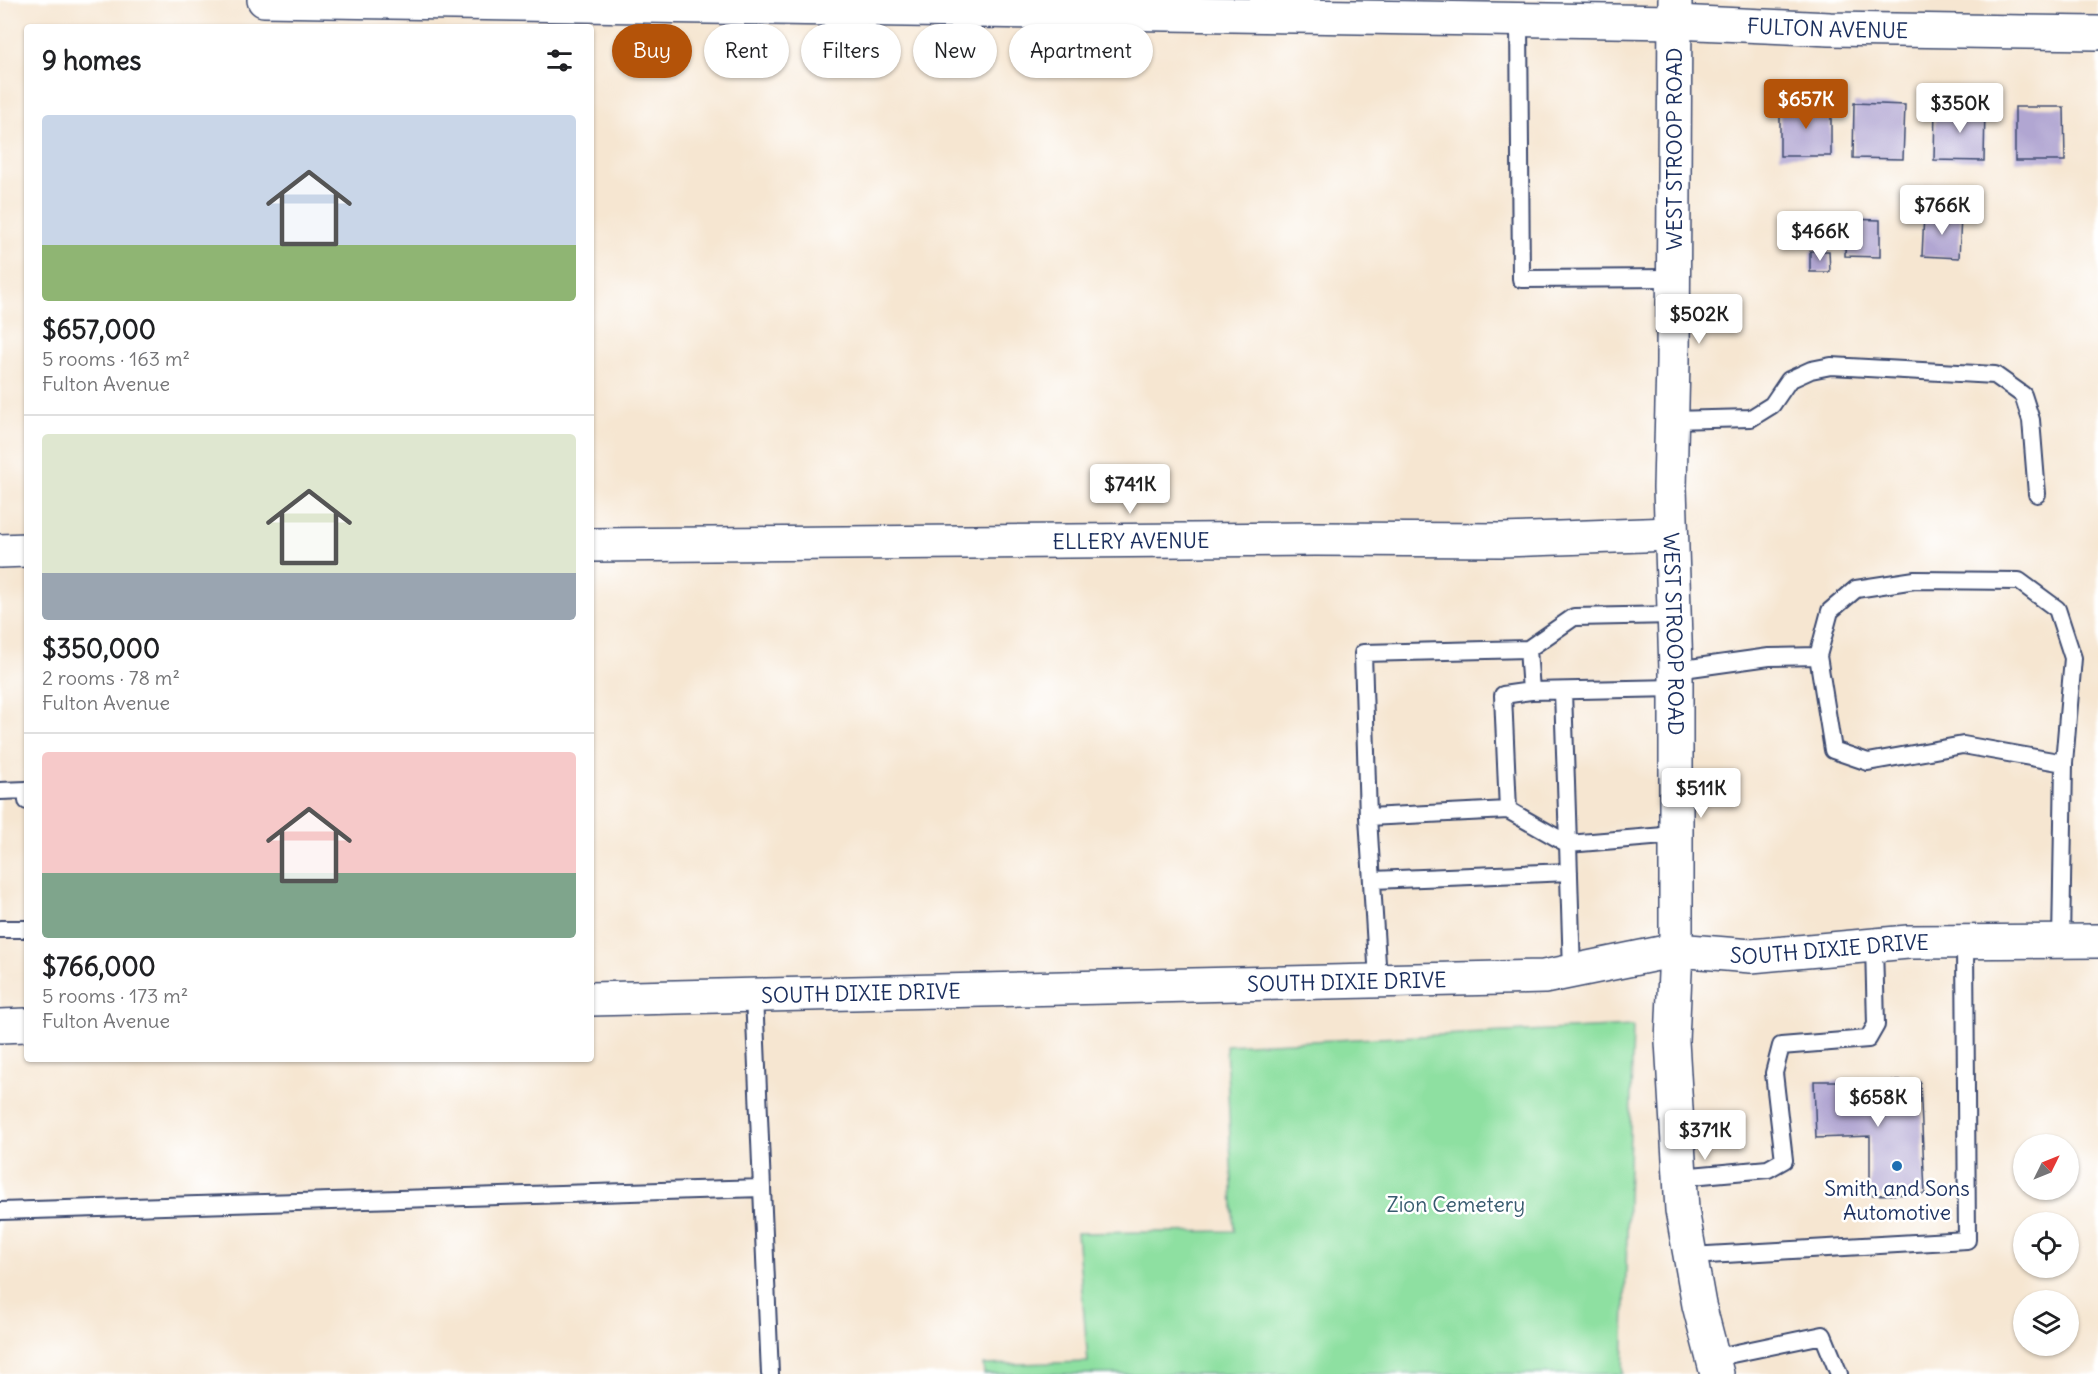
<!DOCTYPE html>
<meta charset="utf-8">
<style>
:root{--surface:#fff;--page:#f2f2f2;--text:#202124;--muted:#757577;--line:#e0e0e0;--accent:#b45309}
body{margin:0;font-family:Delius,sans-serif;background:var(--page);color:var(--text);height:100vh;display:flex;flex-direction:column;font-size:22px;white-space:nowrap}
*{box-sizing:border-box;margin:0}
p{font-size:20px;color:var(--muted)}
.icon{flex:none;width:33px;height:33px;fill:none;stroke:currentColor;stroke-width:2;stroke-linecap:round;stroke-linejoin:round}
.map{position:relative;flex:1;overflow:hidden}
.side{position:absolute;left:24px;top:24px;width:570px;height:1038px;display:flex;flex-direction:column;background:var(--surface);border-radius:6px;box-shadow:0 2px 4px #0004}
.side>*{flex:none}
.top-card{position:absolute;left:612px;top:24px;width:570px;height:54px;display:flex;gap:12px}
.needle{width:39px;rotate:47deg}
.buttons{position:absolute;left:2013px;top:1134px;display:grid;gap:12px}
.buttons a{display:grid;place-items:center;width:66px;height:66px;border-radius:50%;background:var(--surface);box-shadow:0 2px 4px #0004;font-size:30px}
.price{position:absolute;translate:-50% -51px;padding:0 14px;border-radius:6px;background:#fff;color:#222;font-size:20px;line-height:39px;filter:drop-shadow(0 2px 3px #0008)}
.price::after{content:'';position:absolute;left:50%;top:36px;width:18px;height:14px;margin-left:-9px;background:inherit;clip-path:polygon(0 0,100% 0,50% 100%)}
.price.active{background:var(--accent);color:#fff}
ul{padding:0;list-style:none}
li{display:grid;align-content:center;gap:12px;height:318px;padding:0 18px}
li+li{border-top:2px solid var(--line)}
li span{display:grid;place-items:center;height:186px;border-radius:6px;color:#555}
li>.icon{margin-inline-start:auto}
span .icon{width:108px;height:108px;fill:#fffc;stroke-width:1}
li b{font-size:26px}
h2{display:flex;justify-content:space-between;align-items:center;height:72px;padding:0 18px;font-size:26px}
.chip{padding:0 21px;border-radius:27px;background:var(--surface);box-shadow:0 2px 4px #0004;font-size:21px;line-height:54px}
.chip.active{background:var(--accent);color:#fff}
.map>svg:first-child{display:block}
.green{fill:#8ee0a1;stroke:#548880;stroke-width:1.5}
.building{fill:#b1a6d2}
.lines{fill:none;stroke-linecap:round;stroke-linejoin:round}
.service-casing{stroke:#3c4a6f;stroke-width:20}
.minor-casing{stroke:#3c4a6f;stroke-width:36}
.secondary-casing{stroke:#3c4a6f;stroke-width:36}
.primary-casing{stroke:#3c4a6f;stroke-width:36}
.service{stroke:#fff;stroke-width:16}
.minor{stroke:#fff;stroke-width:33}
.secondary{stroke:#fff;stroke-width:33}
.primary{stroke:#fff;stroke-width:33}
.poi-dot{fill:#1f6fb2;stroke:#fff;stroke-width:2}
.labels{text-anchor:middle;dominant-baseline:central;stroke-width:5;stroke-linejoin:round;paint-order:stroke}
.street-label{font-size:21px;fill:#1b2f5e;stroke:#fff}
.poi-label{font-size:21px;fill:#1b2f5e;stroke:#fff}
.park-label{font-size:21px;fill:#385b6f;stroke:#fff}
</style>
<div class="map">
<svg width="2098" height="1374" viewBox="0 0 2098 1374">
<rect width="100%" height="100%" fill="#fff"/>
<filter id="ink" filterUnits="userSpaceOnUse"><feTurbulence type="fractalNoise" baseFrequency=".0167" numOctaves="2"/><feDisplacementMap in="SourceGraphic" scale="12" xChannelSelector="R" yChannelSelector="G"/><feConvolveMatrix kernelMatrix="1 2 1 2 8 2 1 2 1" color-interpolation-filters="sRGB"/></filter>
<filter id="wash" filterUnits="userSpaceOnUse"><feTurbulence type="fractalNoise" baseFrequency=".008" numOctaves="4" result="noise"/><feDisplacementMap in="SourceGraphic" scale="24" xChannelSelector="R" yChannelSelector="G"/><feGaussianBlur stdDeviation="1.35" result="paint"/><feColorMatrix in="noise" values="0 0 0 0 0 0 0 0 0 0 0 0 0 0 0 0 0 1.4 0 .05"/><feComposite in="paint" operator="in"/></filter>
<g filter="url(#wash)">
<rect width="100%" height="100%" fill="#f6e6d1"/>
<path class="green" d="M1633 1026 1623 1374H984L983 1365 1088 1362 1077 1233 1234 1231 1226 1045Z"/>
<g id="blocks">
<path class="building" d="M1780 103H1831V156H1780Z
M1854 103 1905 105 1903 159 1853 158Z
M1935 106 1985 107 1984 161 1934 160Z
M2015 107H2064L2065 161H2015Z
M1924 214 1961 216 1959 258 1922 256Z
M1846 219 1880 220V257L1845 256Z
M1810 251H1829L1830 272H1810Z
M1814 1081H1920L1925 1194 1870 1195V1136L1816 1138Z"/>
</g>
</g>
<g filter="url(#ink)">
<use href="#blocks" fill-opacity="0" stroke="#3c4a6f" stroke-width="1.5"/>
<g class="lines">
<defs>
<path id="service" d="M1519 20 1521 279 1674 278
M1672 420 1751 418 1772 405 1789 380 1811 370 1831 366 1995 375 2023 395 2031 420 2037 494
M1528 649 1531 691 1676 688
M1818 656 1830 611 1856 589 1915 580 2019 581 2057 609 2073 658 2064 763
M1676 670 1769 657 1818 656 1833 750 1868 762 1963 745 2064 763 2061 942
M1531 691 1503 695 1508 810 1568 844
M1563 691 1568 844
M0 791 27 790V801
M1368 817 1508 810
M1373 880 1569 872
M0 929H27
M1572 971 1568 844 1676 835
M1378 980 1368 817 1363 653 1528 649 1574 617 1674 615
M1680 1177 1768 1169 1784 1160 1774 1073 1781 1046 1868 1039 1876 1025 1874 945
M762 1188 770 1374
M0 1211 762 1188 754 995
M1690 1256 1967 1240 1965 943
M1713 1358 1823 1335 1839 1374"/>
<g id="minor">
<path id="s1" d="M264 0 1675 22 1830 29 2098 33"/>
<path id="s2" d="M591 545 1315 539 1502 540 1671 534"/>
<path d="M0 551 27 550"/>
</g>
<g id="secondary">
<path id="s3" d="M1675 0 1673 362 1670 488 1676 670V950L1672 1041 1682 1210 1699 1305 1717 1374"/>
</g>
<g id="primary">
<path id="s4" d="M591 999 1544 977 1676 950 1751 956 1908 942 2098 941"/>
<path d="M0 1026 27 1025"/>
</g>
</defs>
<use href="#service" class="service-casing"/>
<use href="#minor" class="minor-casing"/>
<use href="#secondary" class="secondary-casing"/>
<use href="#primary" class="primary-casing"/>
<use href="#service" class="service"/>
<use href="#minor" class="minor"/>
<use href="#secondary" class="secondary"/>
<use href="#primary" class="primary"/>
</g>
</g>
<circle class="poi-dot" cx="1897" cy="1166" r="6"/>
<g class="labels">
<g class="street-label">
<text stroke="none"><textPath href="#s1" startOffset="1564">FULTON AVENUE</textPath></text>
<text transform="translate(1674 149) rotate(-90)">WEST STROOP ROAD</text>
<text stroke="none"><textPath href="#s2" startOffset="540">ELLERY AVENUE</textPath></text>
<text stroke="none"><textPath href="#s3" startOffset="634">WEST STROOP ROAD</textPath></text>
<text stroke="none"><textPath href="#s4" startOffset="1242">SOUTH DIXIE DRIVE</textPath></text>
<text stroke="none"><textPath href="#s4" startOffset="756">SOUTH DIXIE DRIVE</textPath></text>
<text stroke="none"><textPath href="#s4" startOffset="270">SOUTH DIXIE DRIVE</textPath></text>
</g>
<g class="poi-label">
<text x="1897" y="1188">Smith and Sons<tspan x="1897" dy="24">Automotive</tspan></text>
</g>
<g class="park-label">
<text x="1456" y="1204">Zion Cemetery</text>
</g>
</g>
</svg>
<div class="buttons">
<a><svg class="needle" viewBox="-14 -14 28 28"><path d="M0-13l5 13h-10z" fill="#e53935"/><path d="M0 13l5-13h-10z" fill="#757577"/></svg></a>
<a><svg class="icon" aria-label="locate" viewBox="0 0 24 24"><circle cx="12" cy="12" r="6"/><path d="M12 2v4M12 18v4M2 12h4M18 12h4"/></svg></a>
<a><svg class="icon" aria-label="layers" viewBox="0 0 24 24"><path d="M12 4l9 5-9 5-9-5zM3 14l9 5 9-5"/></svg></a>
</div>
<b class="price active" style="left:1806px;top:130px">$657K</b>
<b class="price" style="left:1960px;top:134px">$350K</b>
<b class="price" style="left:1942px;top:236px">$766K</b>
<b class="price" style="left:1820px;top:262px">$466K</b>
<b class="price" style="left:1699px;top:345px">$502K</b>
<b class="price" style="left:1130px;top:515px">$741K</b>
<b class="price" style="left:1701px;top:819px">$511K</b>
<b class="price" style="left:1878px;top:1128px">$658K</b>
<b class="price" style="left:1705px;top:1161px">$371K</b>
<div class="top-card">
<a class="chip active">Buy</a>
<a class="chip">Rent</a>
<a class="chip">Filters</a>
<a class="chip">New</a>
<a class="chip">Apartment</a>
</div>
<section class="side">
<h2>9 homes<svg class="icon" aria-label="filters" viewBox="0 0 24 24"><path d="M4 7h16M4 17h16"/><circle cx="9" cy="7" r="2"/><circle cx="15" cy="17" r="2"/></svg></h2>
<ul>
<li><span style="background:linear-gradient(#c9d6e8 70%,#8fb573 0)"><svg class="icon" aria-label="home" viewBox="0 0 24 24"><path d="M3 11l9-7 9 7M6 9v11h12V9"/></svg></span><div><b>$657,000</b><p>5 rooms · 163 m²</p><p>Fulton Avenue</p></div></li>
<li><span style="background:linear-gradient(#dfe7d0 75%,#9aa5b1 0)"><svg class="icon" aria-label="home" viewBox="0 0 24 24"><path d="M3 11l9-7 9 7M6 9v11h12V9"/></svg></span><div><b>$350,000</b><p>2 rooms · 78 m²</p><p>Fulton Avenue</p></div></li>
<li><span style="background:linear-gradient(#f6c9c9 65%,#7fa58c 0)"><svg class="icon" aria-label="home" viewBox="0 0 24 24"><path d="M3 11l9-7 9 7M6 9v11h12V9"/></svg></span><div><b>$766,000</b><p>5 rooms · 173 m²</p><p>Fulton Avenue</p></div></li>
</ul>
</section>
</div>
